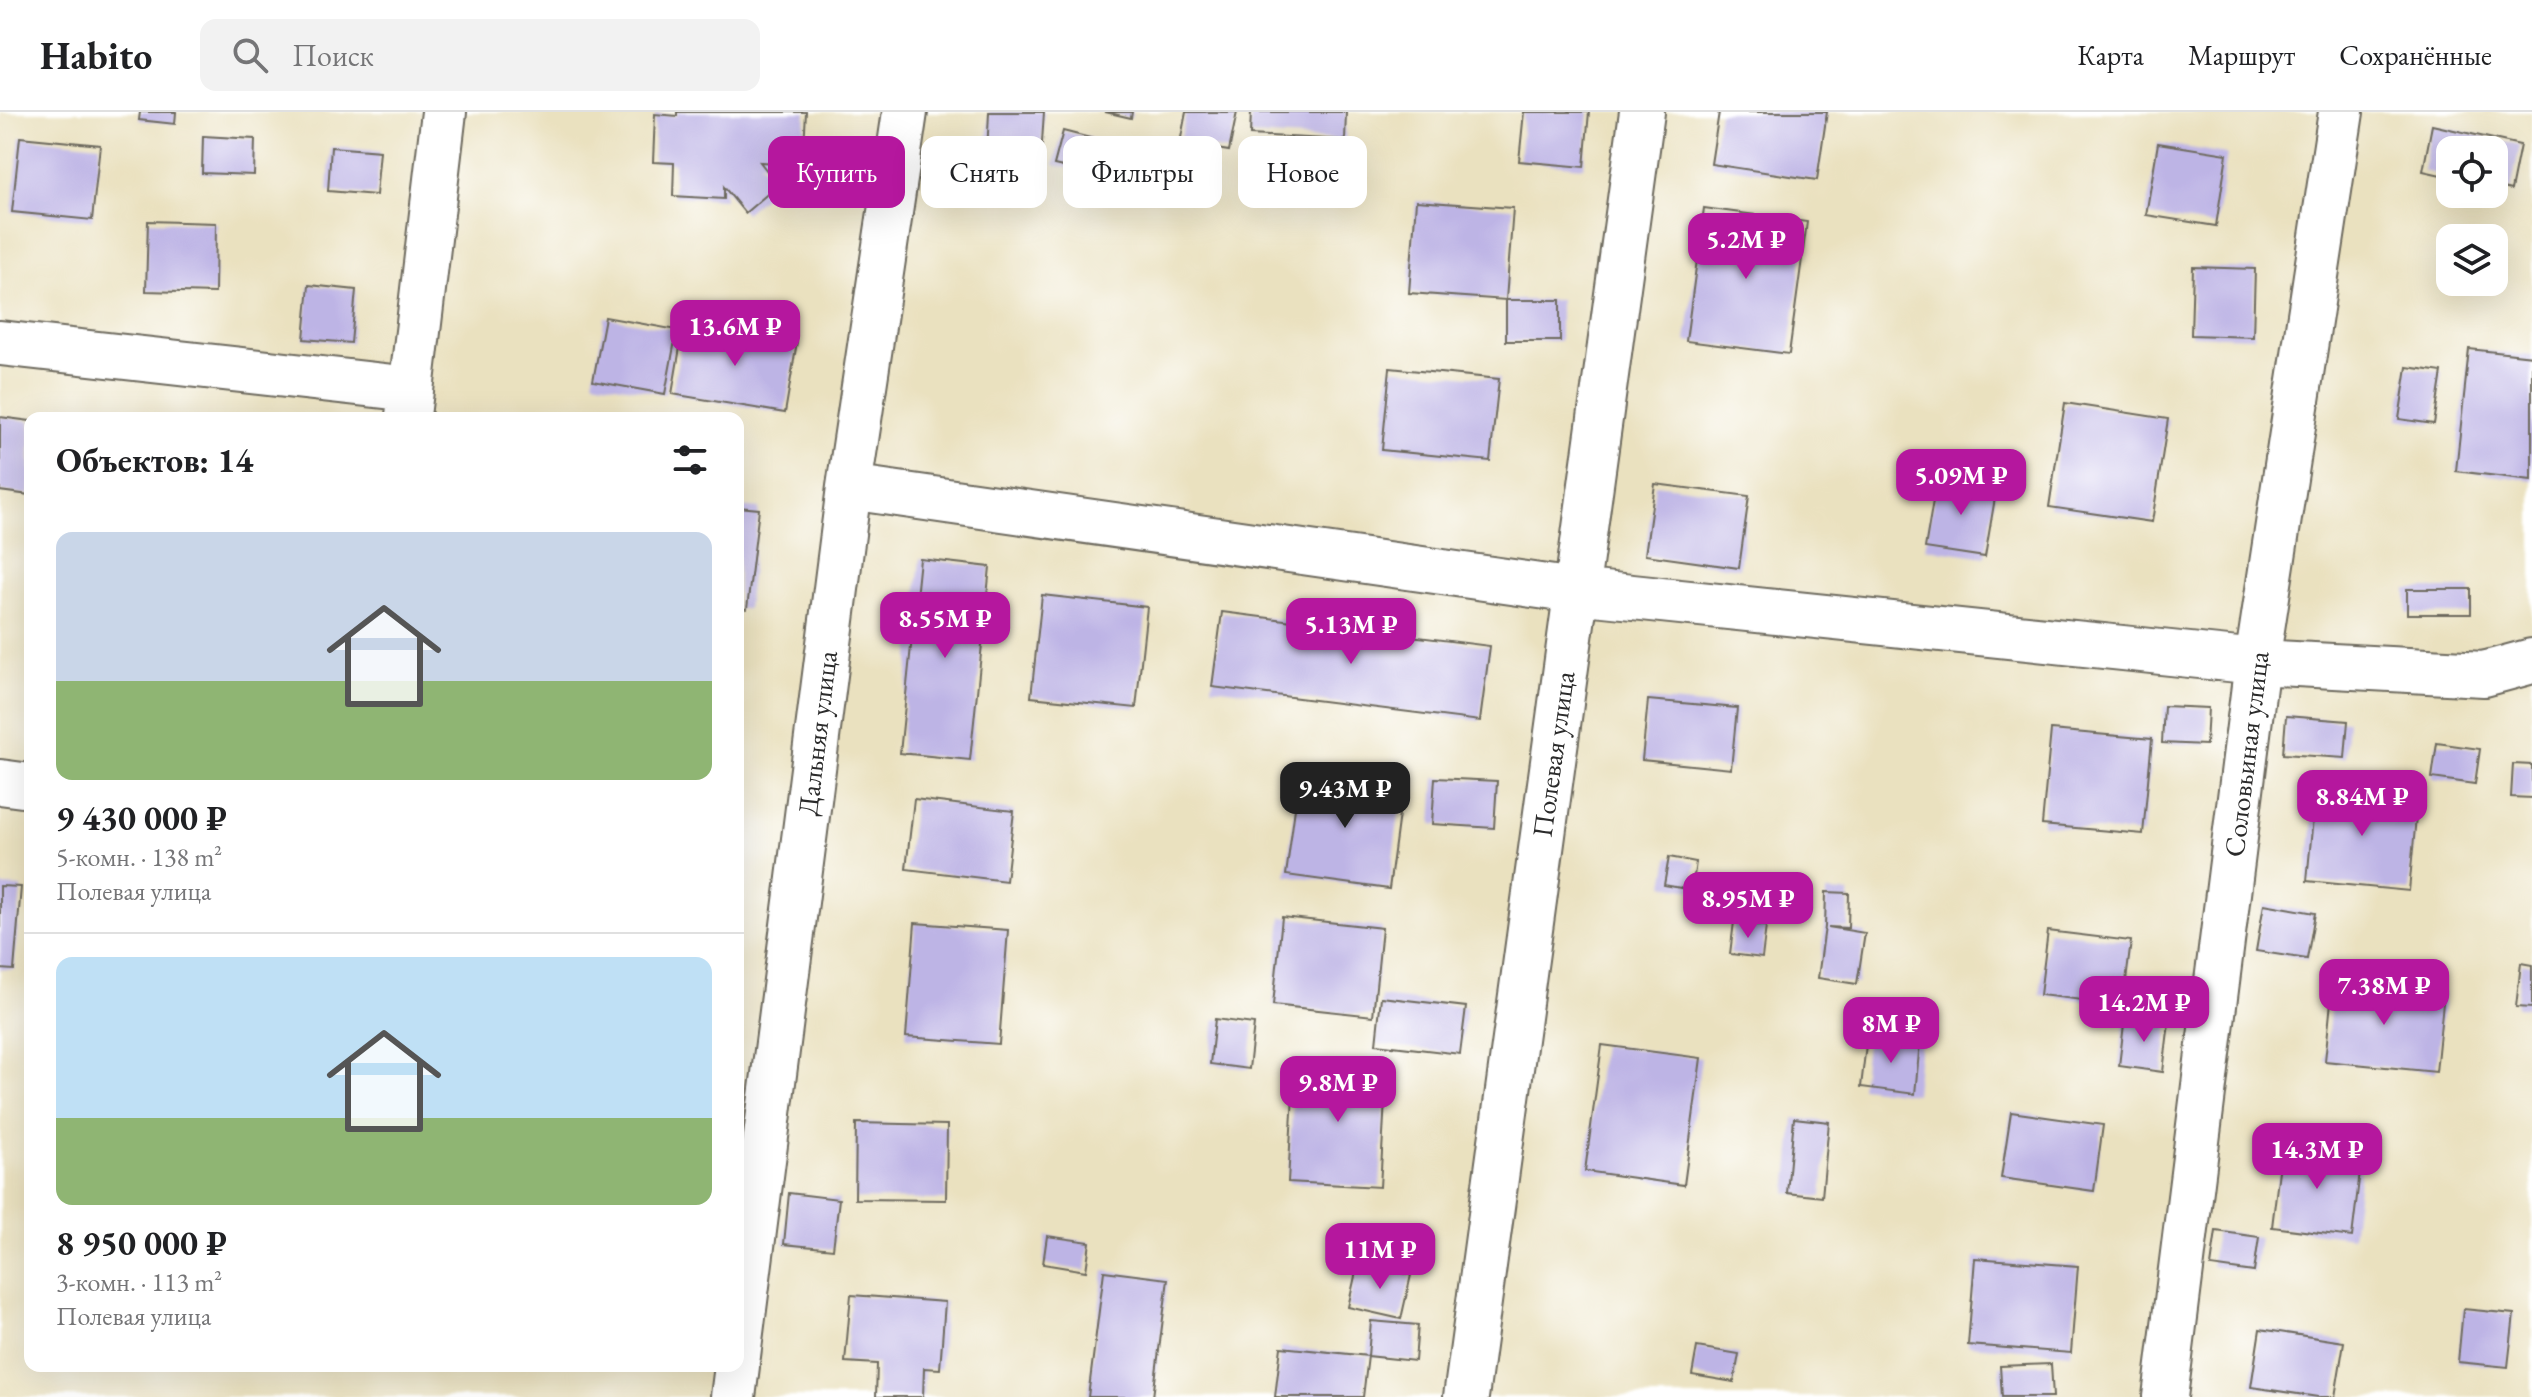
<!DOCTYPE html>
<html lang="ru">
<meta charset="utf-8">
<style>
:root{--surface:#fff;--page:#f2f2f2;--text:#202124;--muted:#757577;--line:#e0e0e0;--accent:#b5179e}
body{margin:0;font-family:"EB Garamond",serif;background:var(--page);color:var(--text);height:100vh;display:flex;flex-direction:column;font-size:30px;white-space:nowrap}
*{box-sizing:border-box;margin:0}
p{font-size:26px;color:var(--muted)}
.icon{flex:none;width:44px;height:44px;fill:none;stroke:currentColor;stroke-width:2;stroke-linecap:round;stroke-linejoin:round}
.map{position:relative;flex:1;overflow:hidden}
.panel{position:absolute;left:24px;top:300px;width:720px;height:960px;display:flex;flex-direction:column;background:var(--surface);border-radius:16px;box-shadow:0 8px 32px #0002}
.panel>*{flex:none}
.hud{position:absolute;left:768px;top:24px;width:760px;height:72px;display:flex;gap:16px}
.tools{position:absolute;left:2436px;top:24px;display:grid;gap:16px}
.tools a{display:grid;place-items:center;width:72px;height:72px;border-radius:16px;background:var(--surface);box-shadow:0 8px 32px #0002;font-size:40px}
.price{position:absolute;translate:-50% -68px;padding:0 18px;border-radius:16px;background:var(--accent);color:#fff;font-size:26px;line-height:52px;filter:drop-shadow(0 2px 4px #0008)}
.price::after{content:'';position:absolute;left:50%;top:48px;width:24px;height:18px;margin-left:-12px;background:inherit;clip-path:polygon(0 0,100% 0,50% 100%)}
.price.selected{background:#222;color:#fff}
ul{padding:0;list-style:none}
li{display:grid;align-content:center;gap:16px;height:424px;padding:0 32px}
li+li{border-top:2px solid var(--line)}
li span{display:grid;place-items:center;height:248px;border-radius:16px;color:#555}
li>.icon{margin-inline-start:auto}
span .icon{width:144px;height:144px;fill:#fffc;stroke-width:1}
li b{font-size:34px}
h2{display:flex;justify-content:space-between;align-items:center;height:96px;padding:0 32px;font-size:34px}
.tag{padding:0 28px;border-radius:16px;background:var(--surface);box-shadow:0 8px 32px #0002;font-size:28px;line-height:72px}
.tag.selected{background:var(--accent);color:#fff}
header{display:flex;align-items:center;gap:48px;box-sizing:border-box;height:112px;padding:0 40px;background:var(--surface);border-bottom:2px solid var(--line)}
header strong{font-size:38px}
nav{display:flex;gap:44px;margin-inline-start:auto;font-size:28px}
.search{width:560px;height:72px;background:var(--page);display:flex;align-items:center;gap:20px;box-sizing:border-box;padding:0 28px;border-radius:16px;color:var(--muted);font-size:30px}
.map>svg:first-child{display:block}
.building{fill:#bdb4e5}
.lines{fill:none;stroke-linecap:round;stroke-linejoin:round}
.street-casing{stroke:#6e6b5f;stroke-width:48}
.street{stroke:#fff;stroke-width:44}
.labels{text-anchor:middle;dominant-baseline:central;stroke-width:6;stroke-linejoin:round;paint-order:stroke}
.street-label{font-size:28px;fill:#2b2b2b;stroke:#fff}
</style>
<header>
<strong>Habito</strong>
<div class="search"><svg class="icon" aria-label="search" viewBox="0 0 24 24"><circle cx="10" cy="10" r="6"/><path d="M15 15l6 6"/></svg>Поиск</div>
<nav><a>Карта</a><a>Маршрут</a><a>Сохранённые</a></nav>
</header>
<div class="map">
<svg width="2532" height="1285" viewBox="0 0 2532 1285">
<rect width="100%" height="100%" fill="#fff"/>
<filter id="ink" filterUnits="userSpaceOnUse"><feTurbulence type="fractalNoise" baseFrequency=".0125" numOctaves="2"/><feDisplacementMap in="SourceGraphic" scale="16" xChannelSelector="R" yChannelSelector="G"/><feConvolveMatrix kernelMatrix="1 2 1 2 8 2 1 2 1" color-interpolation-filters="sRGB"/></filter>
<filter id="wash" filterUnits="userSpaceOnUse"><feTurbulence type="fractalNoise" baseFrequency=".006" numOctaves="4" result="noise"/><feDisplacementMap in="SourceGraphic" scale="32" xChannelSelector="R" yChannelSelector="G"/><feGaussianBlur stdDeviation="1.8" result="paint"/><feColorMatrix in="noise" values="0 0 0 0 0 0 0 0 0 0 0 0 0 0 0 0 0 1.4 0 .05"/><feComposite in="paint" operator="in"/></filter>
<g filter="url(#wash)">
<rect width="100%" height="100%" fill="#eae1bf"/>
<g id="blocks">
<path class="building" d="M140 0H176L175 12 139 8Z
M677 0H806L803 53 760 50 778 73 745 101 724 75V87L673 84 674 51 653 50 655 2 677 4Z
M989 0H1044L1041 46 987 42Z
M1105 0H1132L1131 6Z
M1186 0H1237L1229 39 1180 31Z
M1251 0H1346L1345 28 1250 23Z
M1524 0H1589L1584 55 1519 49Z
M1719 0H1827L1817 68 1711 52Z
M2432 13 2520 33 2511 78 2494 74V38H2450V65L2423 59Z
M1063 19 1098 28 1090 61 1054 53Z
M203 24 255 27 254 63 202 61Z
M20 25 100 33 92 108 12 100Z
M2158 31 2227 42 2216 114 2146 103Z
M331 35 380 39 376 83 328 79Z
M1295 35 1337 44 1331 71 1289 63Z
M1416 89 1513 96 1506 188 1409 181Z
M1704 96 1807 110 1789 242 1686 229Z
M148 109 216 111 215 181 146 179Z
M2193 155 2255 157 2253 225 2191 223Z
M309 173 356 178 351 231 304 227Z
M1506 188H1560V229H1506Z
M605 205 677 218 665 282 593 269Z
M684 212 797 230 785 301 672 282Z
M2469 237 2532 244V368L2456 359Z
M2407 255 2442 260 2434 312 2399 307Z
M1390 256 1499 267 1490 349 1382 338Z
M2065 291 2168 307 2152 410 2049 395Z
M0 305 30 309V383L0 379Z
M1937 365 1997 374 1985 445 1925 436Z
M1655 372 1749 384 1739 456 1645 443Z
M738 395 759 397 747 497 738 496Z
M920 447 990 455 970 648 900 641Z
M2407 477H2471V502H2407Z
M1042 483 1147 495 1136 596 1031 585Z
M1222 500 1490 534 1480 609 1212 575Z
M1648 588 1737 596 1731 657 1642 648Z
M2164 594 2208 596 2206 633 2162 631Z
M2286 604 2348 609 2345 646 2283 642Z
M2051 618 2152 627 2143 722 2042 713Z
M2437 631 2480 637 2475 672 2432 666Z
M2513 652 2532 653V686L2511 685Z
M1300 659 1403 672 1389 777 1286 763Z
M1435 666 1497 669 1494 716 1432 712Z
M2316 674 2418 684 2409 779 2307 769Z
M914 687 1014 699 1006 769 906 757Z
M1669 745 1696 750 1692 778 1664 773Z
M0 774 21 775 14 858 0 857Z
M1826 780 1849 781 1848 816 1828 815 1865 821 1857 872 1818 866 1825 815Z
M2264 792 2315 801 2307 847 2256 839Z
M1282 805 1382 816 1373 904 1273 893Z
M1734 810 1766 814 1762 846 1730 842Z
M915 811 1008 818 999 932 906 925Z
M2048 819 2131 829 2123 893 2040 883Z
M2521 851 2532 853V896L2516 895Z
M2333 870 2444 881 2436 960 2325 949Z
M1381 885 1466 895 1460 942 1376 932Z
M2125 904 2169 910 2163 960 2119 954Z
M1215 907 1254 912 1249 957 1210 952Z
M1867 924 1920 930 1915 982 1861 975Z
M1602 933 1701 946 1684 1073 1585 1059Z
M1295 948 1387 953 1380 1075 1288 1070Z
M2011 1000 2103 1013 2094 1079 2001 1066Z
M1794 1006 1829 1010 1822 1085 1787 1081Z
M856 1011 947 1013 946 1088 855 1087Z
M2282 1034 2362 1043 2352 1125 2272 1115Z
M789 1081 839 1087 833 1137 784 1132Z
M2216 1119 2259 1125 2254 1160 2211 1154Z
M1047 1124 1090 1130 1086 1159 1043 1152Z
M1975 1146 2078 1154 2071 1241 1968 1233Z
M1358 1151 1411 1163 1401 1207 1348 1195Z
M1104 1159 1168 1167 1153 1285H1088Z
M851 1183 945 1190 940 1257 924 1256 923 1285H876L877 1252 845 1250Z
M2463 1197 2514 1202 2508 1255 2458 1250Z
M1371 1209 1418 1213 1415 1249 1368 1244Z
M2260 1217 2344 1230 2335 1285H2318L2251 1275Z
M1281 1235 1368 1244 1363 1285H1275Z
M1697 1235 1739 1242 1734 1270 1692 1263Z
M2051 1252 2053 1285H2002L2000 1254Z"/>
</g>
</g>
<g filter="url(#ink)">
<use href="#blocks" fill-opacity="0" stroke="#6e6b5f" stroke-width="2"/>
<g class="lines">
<defs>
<path id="street" d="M0 231 411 277
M408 304 444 0
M849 375 1575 479 2257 550 2484 562 2532 549
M0 670 30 674
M738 1244 849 375 905 0
M733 1285 737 1254
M1466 1285 1642 0
M2165 1285 2257 550 2341 0"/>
</defs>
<use href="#street" class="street-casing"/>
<use href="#street" class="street"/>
</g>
</g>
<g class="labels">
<g class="street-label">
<text transform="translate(817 621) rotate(-83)">Дальняя улица</text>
<text transform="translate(1553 642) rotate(-82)">Полевая улица</text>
<text transform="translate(2246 642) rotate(-83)">Соловьиная улица</text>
</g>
</g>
</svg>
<div class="tools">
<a><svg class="icon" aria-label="locate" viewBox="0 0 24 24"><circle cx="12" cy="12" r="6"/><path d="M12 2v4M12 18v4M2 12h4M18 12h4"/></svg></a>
<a><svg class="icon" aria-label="layers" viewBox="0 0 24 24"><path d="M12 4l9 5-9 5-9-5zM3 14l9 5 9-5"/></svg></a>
</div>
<b class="price" style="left:1746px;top:169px">5.2M ₽</b>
<b class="price" style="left:735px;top:256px">13.6M ₽</b>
<b class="price" style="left:1961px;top:405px">5.09M ₽</b>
<b class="price" style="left:945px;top:548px">8.55M ₽</b>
<b class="price" style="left:1351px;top:554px">5.13M ₽</b>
<b class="price selected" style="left:1345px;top:718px">9.43M ₽</b>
<b class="price" style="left:2362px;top:726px">8.84M ₽</b>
<b class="price" style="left:1748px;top:828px">8.95M ₽</b>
<b class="price" style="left:2384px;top:915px">7.38M ₽</b>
<b class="price" style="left:2144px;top:932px">14.2M ₽</b>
<b class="price" style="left:1891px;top:953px">8M ₽</b>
<b class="price" style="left:1338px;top:1012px">9.8M ₽</b>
<b class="price" style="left:2317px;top:1079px">14.3M ₽</b>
<b class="price" style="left:1380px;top:1179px">11M ₽</b>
<div class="hud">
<a class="tag selected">Купить</a>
<a class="tag">Снять</a>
<a class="tag">Фильтры</a>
<a class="tag">Новое</a>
</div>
<section class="panel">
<h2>Объектов: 14<svg class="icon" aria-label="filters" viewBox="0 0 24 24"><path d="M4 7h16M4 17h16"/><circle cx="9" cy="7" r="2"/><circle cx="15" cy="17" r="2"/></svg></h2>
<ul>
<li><span style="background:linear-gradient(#c9d6e8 60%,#8fb573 0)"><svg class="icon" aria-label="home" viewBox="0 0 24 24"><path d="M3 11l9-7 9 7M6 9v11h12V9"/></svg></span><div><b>9 430 000 ₽</b><p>5-комн. · 138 m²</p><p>Полевая улица</p></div></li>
<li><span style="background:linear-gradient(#bfe0f5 65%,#8fb573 0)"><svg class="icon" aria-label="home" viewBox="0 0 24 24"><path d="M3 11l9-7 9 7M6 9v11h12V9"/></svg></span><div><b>8 950 000 ₽</b><p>3-комн. · 113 m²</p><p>Полевая улица</p></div></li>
</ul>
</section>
</div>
